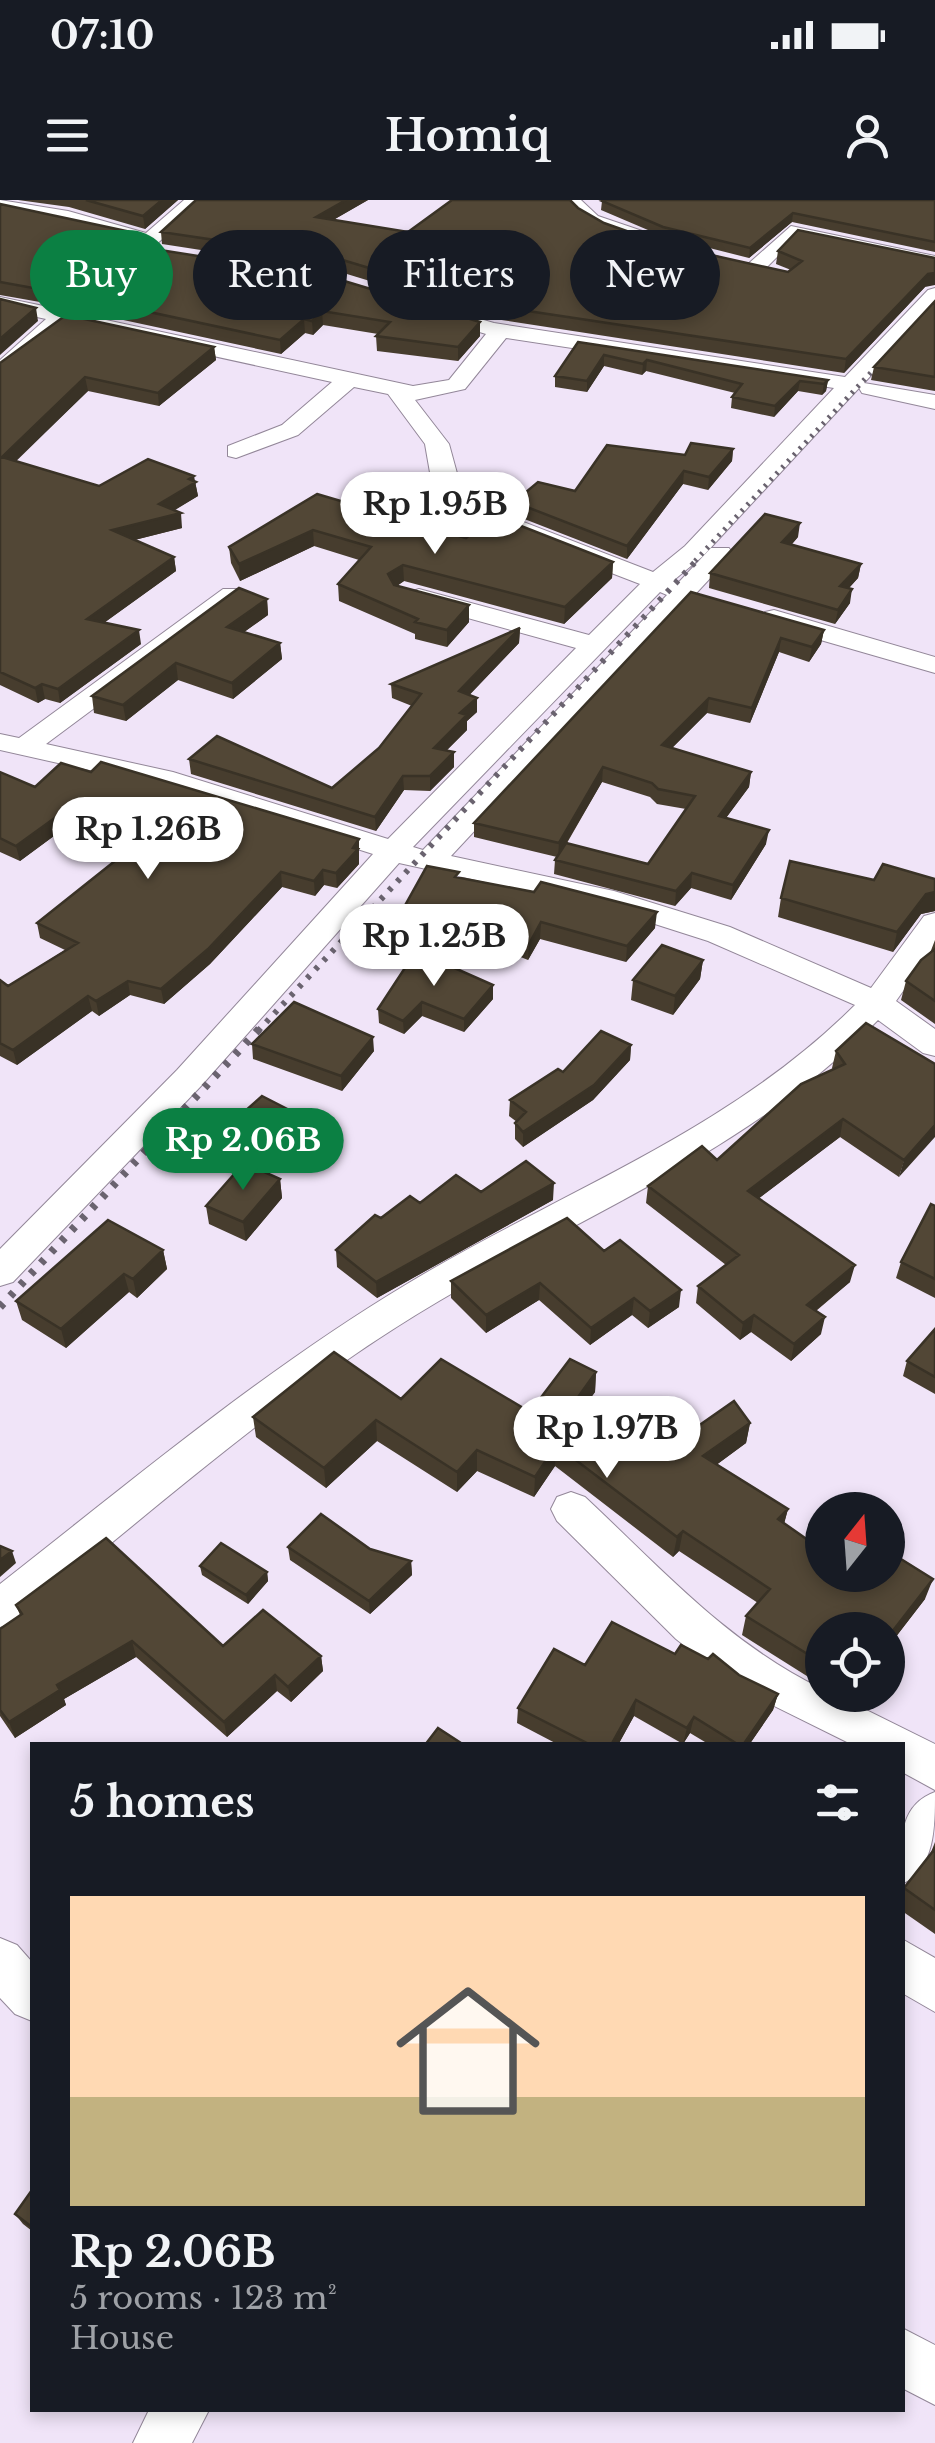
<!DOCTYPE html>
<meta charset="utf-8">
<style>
:root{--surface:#171b24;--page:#242831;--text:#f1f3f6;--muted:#9ea1a6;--accent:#0b8043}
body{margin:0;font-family:"Libre Baskerville",serif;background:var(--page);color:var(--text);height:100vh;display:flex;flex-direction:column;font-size:38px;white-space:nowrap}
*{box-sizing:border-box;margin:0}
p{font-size:32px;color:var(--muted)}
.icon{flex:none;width:55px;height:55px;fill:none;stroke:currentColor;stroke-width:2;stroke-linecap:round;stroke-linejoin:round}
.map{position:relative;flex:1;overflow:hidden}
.details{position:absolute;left:30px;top:1542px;width:875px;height:670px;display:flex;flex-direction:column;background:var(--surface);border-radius:0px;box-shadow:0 5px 15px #0003}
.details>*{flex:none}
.guide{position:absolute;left:30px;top:30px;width:875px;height:90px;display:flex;gap:20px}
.needle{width:65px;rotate:17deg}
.fabs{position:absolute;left:805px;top:1292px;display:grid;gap:20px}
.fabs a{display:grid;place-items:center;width:100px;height:100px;border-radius:50%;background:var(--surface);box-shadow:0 5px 15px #0003;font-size:50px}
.price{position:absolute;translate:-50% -85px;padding:0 22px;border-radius:35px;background:#fff;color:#222;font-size:32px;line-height:65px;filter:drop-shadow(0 2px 5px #0008)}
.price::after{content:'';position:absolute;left:50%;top:60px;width:30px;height:22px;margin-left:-15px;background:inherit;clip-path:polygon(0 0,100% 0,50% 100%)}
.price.current{background:var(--accent);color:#fff}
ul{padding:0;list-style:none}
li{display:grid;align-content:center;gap:20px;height:530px;padding:0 40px}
li span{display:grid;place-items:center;height:310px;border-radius:0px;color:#555}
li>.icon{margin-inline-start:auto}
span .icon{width:180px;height:180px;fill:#fffc;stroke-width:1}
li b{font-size:42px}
h2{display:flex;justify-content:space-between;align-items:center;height:120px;padding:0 40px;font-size:42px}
.chip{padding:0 35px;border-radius:45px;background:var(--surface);box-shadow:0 5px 15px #0003;font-size:35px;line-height:90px}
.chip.current{background:var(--accent);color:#fff}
.status{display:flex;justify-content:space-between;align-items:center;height:70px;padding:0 50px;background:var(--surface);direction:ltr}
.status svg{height:28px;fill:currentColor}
header{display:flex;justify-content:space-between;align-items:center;height:130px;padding:0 40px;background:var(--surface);font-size:45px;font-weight:600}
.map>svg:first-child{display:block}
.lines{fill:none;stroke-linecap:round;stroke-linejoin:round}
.minor-casing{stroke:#938799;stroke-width:2}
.minor{fill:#fff;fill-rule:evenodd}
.rail-far2{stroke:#6a636f;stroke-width:5;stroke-dasharray:2.5 6;stroke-linecap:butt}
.rail-far1{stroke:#6a636f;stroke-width:6;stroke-dasharray:4 8;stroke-linecap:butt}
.rail{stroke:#6a636f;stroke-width:8;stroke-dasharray:5 10;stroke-linecap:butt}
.wall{fill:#473d2e;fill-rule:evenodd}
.shaded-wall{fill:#393226}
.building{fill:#524736;stroke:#393226;stroke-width:2.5}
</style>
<div class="status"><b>07:10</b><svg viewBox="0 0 49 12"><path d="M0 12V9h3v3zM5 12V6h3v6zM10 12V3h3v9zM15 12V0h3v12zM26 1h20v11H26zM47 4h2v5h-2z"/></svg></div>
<header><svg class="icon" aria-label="menu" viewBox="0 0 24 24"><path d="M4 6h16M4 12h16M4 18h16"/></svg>Homiq<svg class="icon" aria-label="person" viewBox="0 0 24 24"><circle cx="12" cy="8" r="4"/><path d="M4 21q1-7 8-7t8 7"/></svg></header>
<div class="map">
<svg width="935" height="2243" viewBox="0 0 935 2243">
<rect width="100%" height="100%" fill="#f0e4f8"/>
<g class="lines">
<defs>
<path id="minor" d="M0 0 68 11 146 33 184 0H206L78 114 413 186 449 180 486 134 424 115 420 111 431 105 494 123 845 177 928 90 935 88V106L864 183 935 195V209L862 193 859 188 703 356 674 380 679 382 711 348H729L732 353 729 358 451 656 614 691 730 727 871 788 924 716 935 713V746L896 801 935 829V856L923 853 878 820C754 948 590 1011 439 1101 286 1191 153 1311 15 1422L0 1427V1384C133 1280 262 1171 407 1084 559 992 727 933 855 805L708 741 608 709 399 663 201 886 13 1082 0 1086V1049L177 870 373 654 156 585 0 550V534L19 538 223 389H241L245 394 241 399 46 544 173 572 388 639 576 448 410 402 406 397 410 392 419 389 589 435 640 384 445 309 432 284 425 244 388 194 354 187 298 235 236 258 228 256V246L282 225 332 182 67 124 0 178V160L46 119 0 109V97L58 109 136 42 66 23 0 12ZM506 138 834 188 685 346 653 372 464 299 449 244 415 200 465 189ZM660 392 667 395 423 650 413 647Z
M560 0H581L598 16 728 60 711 64 584 24Z
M791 26 935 56V68L795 39 762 72H748V64Z
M774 410 935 457V473L765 424 761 418 765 412Z
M571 1292 585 1297C661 1368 727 1443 822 1489V1495H836L935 1544V1590L902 1572V1545H853L738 1488 676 1439 557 1321 551 1309 557 1297Z
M935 1592C935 1628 935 1668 902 1684 902 1647 895 1607 935 1592Z
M0 1738 17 1745 32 1762V1821L15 1814 0 1798Z
M902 1739 935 1758V1812L902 1793Z
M902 2128 935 2145V2205L902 2188Z
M149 2210H209L192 2243H133Z"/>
</defs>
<use href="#minor" class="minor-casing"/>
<use href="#minor" class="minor"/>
<path class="rail-far2" d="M695 361 891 151"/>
<path class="rail-far1" d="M258 831 698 359"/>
<path class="rail" d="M0 1107 260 828"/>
</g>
<path class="wall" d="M18 0H178L145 29 69 7Z
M196 0H368L333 20 408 32 578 8 604 23 666 45 788 72 791 70 776 64 778 51 925 87 844 173 495 119 337 71 162 44 161 32Z
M935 0V52L792 22 749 58 662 36 601 10 602 1Z
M0 4 126 31 128 44 57 105 0 95Z
M141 47 480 136 458 161 377 151 376 136 378 134 323 125 313 135 305 133 281 154 86 112 84 98Z
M935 101V191L871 180 874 167Z
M578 142 828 180 826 191 822 195 798 191 774 217 731 208 732 197 735 193 646 171 642 175 604 166 587 192 555 187V176Z
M214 147 216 160 159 206 88 191 15 261 99 286 195 282 198 296 174 310 182 328 134 340 174 357 176 371 105 422 141 444 60 503 45 499 38 503 0 485V163Z
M733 249 732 261 708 290 683 284 627 359 514 315V302L575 291 685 255Z
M317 294 466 338 613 362 612 378 564 424 404 381 397 386 469 422 447 447 415 439V434L339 401 338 384 359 360 314 346 240 381 231 363 229 347Z
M798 337 791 345 861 364 858 378 849 388 850 403 835 424 709 388 710 373Z
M691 392 824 430 821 444 809 462 779 452 750 523 707 513 672 548 751 572 749 587 726 618 766 644 731 700 691 688 675 706 554 674 555 660 557 657 474 637V623ZM602 582 650 597 657 604 686 609 648 664 567 643Z
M267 399 268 415 244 432 280 443 282 459 233 499 178 480 126 521 94 513 92 496Z
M520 428 519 443 469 495 477 512 467 521V530L446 551 454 552V567L430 591 404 590 376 631 191 574 189 559 332 588 379 548 412 506 392 498 391 484Z
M0 572 35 587 91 572 359 639V664L337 688 324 685 315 696 282 687 210 764 164 804 130 795 99 816 92 811 17 865 0 856V780L8 786 65 750 40 738 37 723 123 654 62 630 20 661 0 652Z
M459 678 655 728 626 762 540 739 528 760 433 722 403 762 389 752 388 736Z
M935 679V711L921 714 893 752 778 717 781 698 874 680Z
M935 740V824L901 800 906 781 930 753Z
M703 760 700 779 673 815 631 800 633 780Z
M493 785V799L464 832 422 816 404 834 379 823 378 809Z
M252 844 374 851 342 891 253 859Z
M631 845 630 860 593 900 523 947 515 939V923L517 922 509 916 510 900 563 872Z
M836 851 935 864 899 977 840 937 759 998 850 1082 816 1111 821 1134 791 1161 751 1132 740 1140 696 1103 698 1086 726 1065 646 1003 648 986 717 960 833 870 832 868Z
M297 914 299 933 259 970 280 979 282 998 246 1041 209 1024 206 1006 243 964 222 953 219 934Z
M481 992 553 1000 377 1098 337 1067 336 1050 381 1018 420 1003Z
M935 1006V1098L896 1078 901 1062Z
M163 1050 167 1069 137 1098 129 1092 66 1148 22 1120 16 1101Z
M604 1051 679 1107 648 1128 632 1115 590 1145 539 1100 486 1133 451 1098V1081Z
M935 1129V1194L903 1176 907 1161Z
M596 1172 595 1192 580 1212 651 1259 750 1223 746 1243 716 1265 788 1309 784 1323 822 1375 925 1399 888 1447V1430H822V1478L818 1483 742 1435 746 1416 758 1403 679 1351 673 1357 555 1266 534 1297 477 1271 457 1292 377 1241 326 1288 256 1237 253 1217 401 1199 530 1212Z
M288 1347 370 1349 411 1361 412 1375 370 1414 290 1360Z
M200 1366 267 1372 268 1381 248 1404 202 1375Z
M16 1405 223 1446 321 1456 323 1471 291 1502 277 1491 227 1537 136 1457 64 1499 66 1505 15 1538 0 1516V1429L20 1415Z
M675 1454 739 1475 778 1494 773 1510 749 1545H710L690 1533 683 1544 634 1516 618 1545H559L517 1523 518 1508 585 1465Z
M935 1642V1734L902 1711 904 1688 930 1655Z
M32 1990V2031L23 2024 15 2014Z"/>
<path class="shaded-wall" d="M162 0H178L145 29 143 16Z
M346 0H368L316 30V17Z
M793 13 792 22 749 58 750 48Z
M126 31 128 44 57 105 55 92Z
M935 73V85L925 87 844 173 846 159 928 74Z
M36 108 38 121 0 155V139Z
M322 111 323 125 313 135 312 121Z
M304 119 305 133 281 154 280 140Z
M480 122V136L458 161V147Z
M214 147 216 160 159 206 158 193Z
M604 155V166L587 192V181Z
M647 160 646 171 642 175 643 164Z
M85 177 88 191 5 272 2 257Z
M828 180 826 191 822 195 824 184Z
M800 181 798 191 774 217 775 206Z
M733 249 732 261 708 290 709 277Z
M684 271 683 284 627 359V346Z
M194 276 198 296 162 318 181 313 182 328 115 345 112 330 159 304Z
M800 323 798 337 781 357 782 342Z
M313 330 314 346 240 381 239 364Z
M174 357 176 371 90 433 87 419Z
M613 362 612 378 564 424 565 407Z
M861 364 858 378 838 400 840 386Z
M403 365 404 381 389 391 388 374Z
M852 389 850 403 835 424 838 410Z
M267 399 268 415 229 443 227 427Z
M469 405V422L447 447V430Z
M520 428 519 443 459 506V491Z
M139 430 141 444 60 503 58 489Z
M824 430 821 444 809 462 812 447Z
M781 438 779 452 750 523 752 508Z
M280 443 282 459 233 499 232 483Z
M176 463 178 480 126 521 123 505Z
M42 484 45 499 38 503 35 488Z
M477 498V512L467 521V530L435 562 434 548 460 513Z
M709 498 707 513 661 559 662 545Z
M454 552V567L430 591V576Z
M603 567 602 582 558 657 559 643Z
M751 572 749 587 717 630 719 616Z
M403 576 404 590 376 631 375 617Z
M59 615 62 630 20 661 16 646Z
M769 630 766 644 731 700 733 685Z
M359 639V664L337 688 336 673Z
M323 670 324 685 315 696 314 681Z
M281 672 282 687 210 764 164 804 161 789Z
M692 673 691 688 675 706 676 691Z
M935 692V711L921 714 893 752 897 732 926 694Z
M433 706V722L403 762V745Z
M657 712 655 728 626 762 627 746Z
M541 722 540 739 528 760 529 744Z
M703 760 700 779 673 815 675 796Z
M128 781 130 795 99 816 96 801Z
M493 785V799L464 832V819Z
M88 796 92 811 17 865 13 850Z
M422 802V816L404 834 403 821Z
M373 837 374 851 342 891 341 876Z
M631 845 630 860 593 900 523 947V932Z
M297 914 299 933 257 972 254 953Z
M843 919 840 937 745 1009 748 991Z
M935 925V937L899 977 904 960Z
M280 979 282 998 246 1041 243 1022Z
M554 983 553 1000 377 1098 376 1082Z
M163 1050 167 1069 137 1098 133 1079Z
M855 1065 850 1082 803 1121 807 1105Z
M124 1074 129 1092 66 1148 61 1129Z
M540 1083 539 1100 486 1133V1115Z
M681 1090 679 1107 648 1128 650 1111Z
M634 1098 632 1115 590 1145 591 1128Z
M754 1115 751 1132 740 1140 743 1123Z
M825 1117 821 1134 791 1161 794 1144Z
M596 1172 595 1192 570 1227 571 1207Z
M376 1220 377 1241 326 1288 324 1268Z
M750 1223 746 1243 700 1277 703 1256Z
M556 1245 555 1266 534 1297 535 1277Z
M477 1250V1271L457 1292V1272Z
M788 1309 783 1328 778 1319Z
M683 1331 679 1351 673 1357 677 1337Z
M12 1351 16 1363 0 1377V1360Z
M411 1361 412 1375 370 1414 369 1401Z
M267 1372 268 1381 248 1404 246 1395Z
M933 1379 925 1399 888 1447V1437Z
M132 1441 136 1457 64 1499 66 1505 15 1538 9 1522 57 1485Z
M321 1456 323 1471 291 1502 288 1487Z
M275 1475 277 1491 227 1537 224 1522Z
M778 1494 773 1510 749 1545H743Z
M636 1500 634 1516 618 1545H611Z
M694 1517 690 1533 683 1544 687 1528Z"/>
<path class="building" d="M86 0H162L143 16Z
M196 0H346L316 17 408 32 452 0H570L578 8 604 23 666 45 788 72 802 61 778 51 798 30 935 58V73L928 74 846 159 495 106 336 58 161 32Z
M605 0H935V42L793 13 750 48 663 27 602 1Z
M0 4 126 31 55 92 0 82Z
M141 47 331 77 480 122 458 147 376 136 390 122 322 111 312 121 304 119 280 140 84 98Z
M0 99 36 108 0 139Z
M935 101V177L874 167Z
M66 115 214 147 158 193 85 177 2 257 99 286 148 259 194 276 189 279 196 282 159 304 181 313 112 330 174 357 87 419 139 430 58 489 42 484 35 488 0 472V163Z
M578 142 828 180 824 184 800 181 775 206 732 197 742 184 647 160 643 164 604 155 587 181 555 176Z
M691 243 733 249 709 277 684 271 627 346 514 302 538 282 575 291 607 245 685 255Z
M317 294 466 338 493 315 613 362 565 407 403 365 388 374 394 385 469 405 447 430 415 422 418 419 338 384 371 347 313 330 239 364 229 347Z
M765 314 800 323 782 342 861 364 840 386 852 389 838 410 710 373Z
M239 388 267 399 227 427 280 443 232 483 176 463 123 505 92 496Z
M691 392 824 430 812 447 781 438 752 508 709 498 662 545 751 572 719 616 769 630 733 685 692 673 676 691 555 660 566 643 648 664 695 596 658 589 652 583 603 567 559 643 474 623Z
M520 428 459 491 477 498 460 513 467 515 434 548 454 552 430 576H403L375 617 189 559 217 536 332 588 379 548 421 494 391 484Z
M101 562 359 639 353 648 358 649 336 673 323 670 314 681 281 672 208 749 161 789 128 781 96 801 88 796 13 850 0 843V780L8 786 78 743 37 723 135 645 59 615 16 646 0 638V572L35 587 61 563 91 572Z
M790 661 874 680 883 664 935 679V692L926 694 897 732 781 698Z
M427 666 459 672 455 677 534 692 541 682 657 712 627 746 541 722 529 744 433 706 403 745 388 736Z
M662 745 703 760 675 796 633 780Z
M935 749V801L906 781 921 760Z
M416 751 493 785 464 819 422 802 403 821 378 809Z
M294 802 373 837 341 876 252 844Z
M866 823 935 864V925L904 960 843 919 748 991 855 1065 807 1105 825 1117 794 1144 754 1115 743 1123 698 1086 739 1055 648 986 702 946 717 960 801 884 845 864 836 851Z
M601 831 631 845 594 885 523 932 515 923 526 912 510 900 558 869 563 872Z
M262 896 297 914 254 953 219 934Z
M526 961 554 983 376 1082 336 1050 375 1015 381 1018 410 996 420 1003 456 975 481 992Z
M244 963 280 979 243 1022 206 1006Z
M931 1004 935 1006V1079L901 1062Z
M567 1018 604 1051 620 1040 681 1090 650 1111 634 1098 591 1128 540 1083 486 1115 451 1081Z
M108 1020 163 1050 133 1079 124 1074 61 1129 16 1101Z
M935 1129V1177L907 1161Z
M334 1152 401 1199 441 1159 530 1212 570 1159 596 1172 571 1207 651 1259 734 1201 750 1223 703 1256 788 1309 778 1319 822 1350V1375H888V1351L933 1379 888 1437V1430H822V1463L746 1416 770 1389 683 1331 677 1337 556 1245 535 1277 477 1250 457 1272 376 1220 324 1268 253 1217Z
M321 1314 370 1349 411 1361 369 1401 288 1347Z
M106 1338 223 1446 263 1410 321 1456 288 1487 275 1475 224 1522 132 1441 57 1485 60 1490 9 1522 0 1510V1429L22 1414 16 1405Z
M221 1343 267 1372 246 1395 200 1366Z
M0 1346 12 1351 0 1360Z
M612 1422 675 1454 681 1445 708 1459 713 1454 739 1475 778 1494 743 1545H739L694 1517 687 1528 636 1500 611 1545H591L518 1508 554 1449 585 1465Z
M438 1528 464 1545H425Z
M935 1647V1710L904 1688 933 1651Z
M32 1990V2027L15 2014Z"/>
</svg>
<div class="fabs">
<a><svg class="needle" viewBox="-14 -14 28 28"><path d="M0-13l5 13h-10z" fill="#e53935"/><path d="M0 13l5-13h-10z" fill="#9ea1a6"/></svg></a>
<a><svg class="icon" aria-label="locate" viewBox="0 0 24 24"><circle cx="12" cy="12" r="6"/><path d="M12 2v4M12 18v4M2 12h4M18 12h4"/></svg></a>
</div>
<b class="price" style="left:435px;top:357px">Rp 1.95B</b>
<b class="price" style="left:148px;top:682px">Rp 1.26B</b>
<b class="price" style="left:434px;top:789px">Rp 1.25B</b>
<b class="price current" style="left:243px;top:993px">Rp 2.06B</b>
<b class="price" style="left:607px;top:1281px">Rp 1.97B</b>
<div class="guide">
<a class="chip current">Buy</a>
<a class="chip">Rent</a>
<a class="chip">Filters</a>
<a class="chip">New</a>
</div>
<section class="details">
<h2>5 homes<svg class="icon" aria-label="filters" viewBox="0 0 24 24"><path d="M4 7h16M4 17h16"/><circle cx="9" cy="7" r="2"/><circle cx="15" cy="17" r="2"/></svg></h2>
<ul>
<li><span style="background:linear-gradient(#ffd9b3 65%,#c2b280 0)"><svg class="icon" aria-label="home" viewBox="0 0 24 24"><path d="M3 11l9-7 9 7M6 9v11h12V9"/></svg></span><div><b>Rp 2.06B</b><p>5 rooms · 123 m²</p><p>House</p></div></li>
</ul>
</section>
</div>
